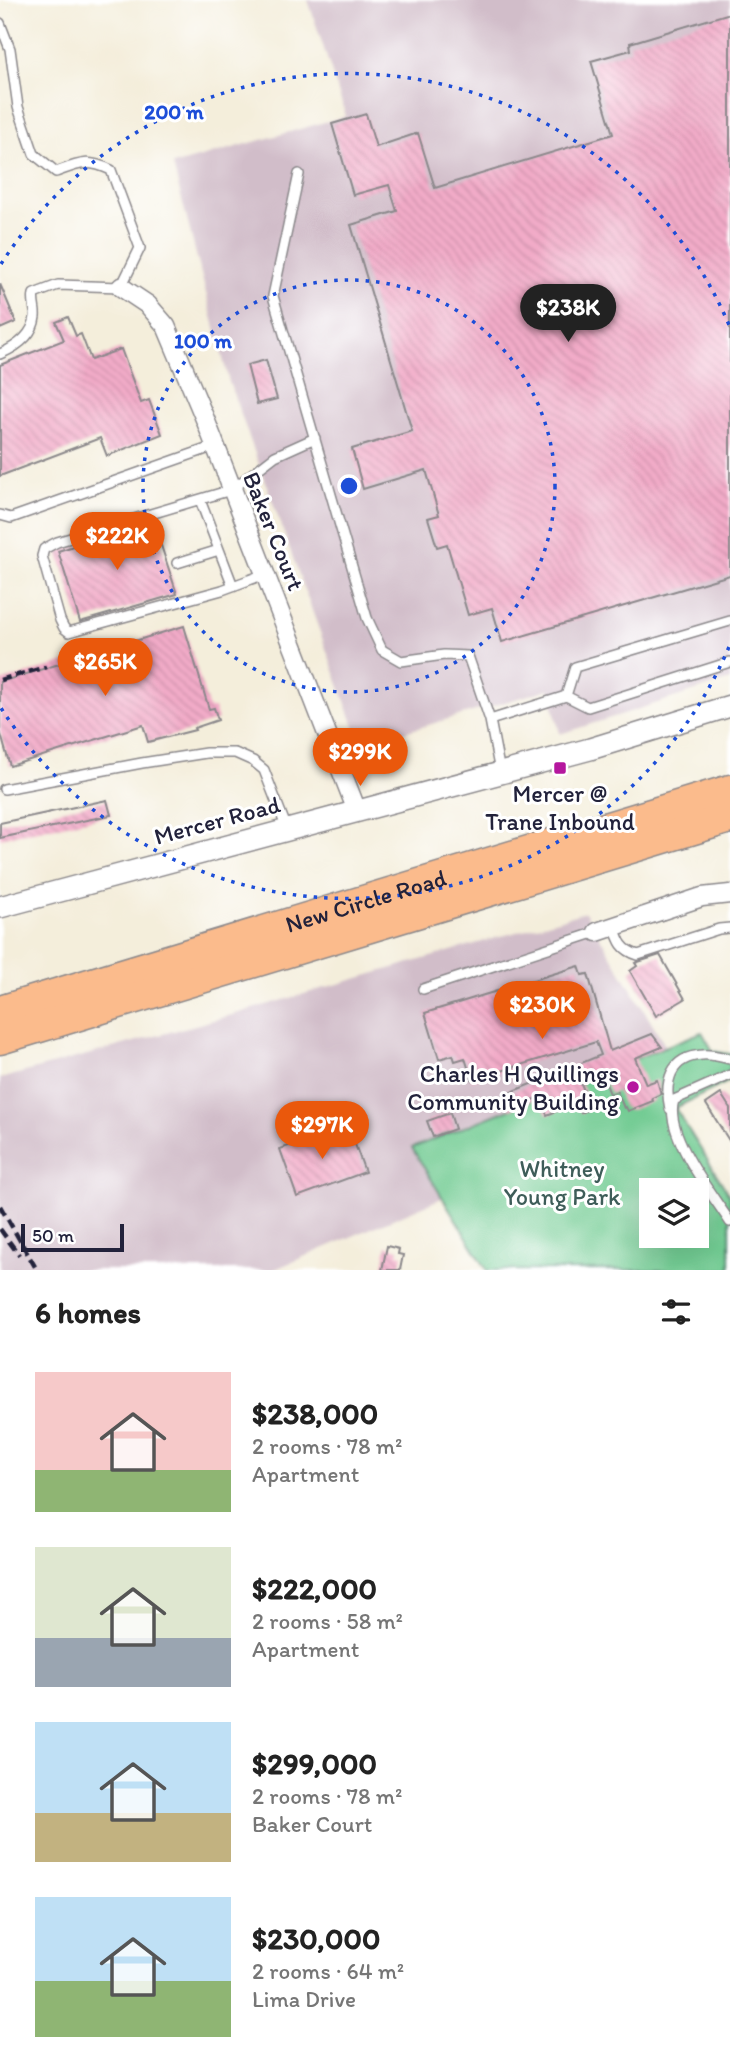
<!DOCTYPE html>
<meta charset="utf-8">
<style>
:root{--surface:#fff;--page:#f2f2f2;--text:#222;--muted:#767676;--accent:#ea580c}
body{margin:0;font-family:Itim,sans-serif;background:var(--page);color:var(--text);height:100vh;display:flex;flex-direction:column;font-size:26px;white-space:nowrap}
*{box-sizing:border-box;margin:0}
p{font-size:23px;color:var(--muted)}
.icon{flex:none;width:38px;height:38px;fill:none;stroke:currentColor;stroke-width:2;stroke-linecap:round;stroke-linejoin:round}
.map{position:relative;height:1270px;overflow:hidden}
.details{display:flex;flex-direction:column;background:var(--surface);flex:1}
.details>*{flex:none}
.controls{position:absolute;left:639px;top:1178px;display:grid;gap:14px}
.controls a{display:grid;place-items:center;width:70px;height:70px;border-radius:0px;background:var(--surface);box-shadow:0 7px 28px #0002;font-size:35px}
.scale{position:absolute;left:21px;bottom:18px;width:103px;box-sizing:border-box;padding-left:7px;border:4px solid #22223b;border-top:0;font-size:19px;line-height:24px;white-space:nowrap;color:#22223b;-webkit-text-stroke:5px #fff;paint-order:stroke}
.price{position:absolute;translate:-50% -60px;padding:0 16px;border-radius:24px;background:var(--accent);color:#fff;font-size:23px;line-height:46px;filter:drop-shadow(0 2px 4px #0008)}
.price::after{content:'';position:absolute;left:50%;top:42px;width:21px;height:16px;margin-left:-10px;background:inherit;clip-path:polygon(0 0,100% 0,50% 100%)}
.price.selected{background:#222;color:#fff}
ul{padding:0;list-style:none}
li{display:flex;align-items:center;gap:21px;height:175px;padding:0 35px}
li span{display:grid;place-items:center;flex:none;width:196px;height:140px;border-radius:0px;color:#555}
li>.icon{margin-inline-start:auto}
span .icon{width:84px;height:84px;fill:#fffc;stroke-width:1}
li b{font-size:30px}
h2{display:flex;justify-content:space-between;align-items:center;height:84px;padding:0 35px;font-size:30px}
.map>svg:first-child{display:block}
.industrial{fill:#d1bdc9}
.park{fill:#71cb92;stroke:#4a7666;stroke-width:2;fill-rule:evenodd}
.building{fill:url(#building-back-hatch)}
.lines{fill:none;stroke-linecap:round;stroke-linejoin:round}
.service-casing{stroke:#8b888b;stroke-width:12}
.minor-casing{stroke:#8b888b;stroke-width:21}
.tertiary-casing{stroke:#8b888b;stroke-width:24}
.motorway-casing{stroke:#8b888b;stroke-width:33}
.service{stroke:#fff;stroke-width:9}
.minor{stroke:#fff;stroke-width:18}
.tertiary{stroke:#fff;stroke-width:21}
.motorway{stroke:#fbbb8c;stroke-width:30}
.rail{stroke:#22223b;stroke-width:4.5;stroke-dasharray:10 5;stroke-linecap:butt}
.ring{fill:none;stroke:#1d4ed8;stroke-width:3.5;stroke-dasharray:3.5 7}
.poi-dot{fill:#b5179e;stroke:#fff;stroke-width:2.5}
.labels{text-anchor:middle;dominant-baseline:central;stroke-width:6;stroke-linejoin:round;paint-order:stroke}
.street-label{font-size:24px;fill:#22223b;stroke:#fff}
.poi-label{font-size:24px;fill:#22223b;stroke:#fff}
.park-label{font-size:24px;fill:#3e5d59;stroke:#fff}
.centre{fill:#1d4ed8;stroke:#fff;stroke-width:3.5}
.ring-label{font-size:21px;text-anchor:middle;font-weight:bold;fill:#1d4ed8;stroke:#fff;stroke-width:6;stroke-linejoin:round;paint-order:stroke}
</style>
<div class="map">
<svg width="730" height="1270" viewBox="0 0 730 1270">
<defs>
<pattern id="building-back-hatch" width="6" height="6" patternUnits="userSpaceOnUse" patternTransform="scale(1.75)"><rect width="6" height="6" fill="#f2abc8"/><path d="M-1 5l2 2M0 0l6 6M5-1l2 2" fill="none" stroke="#cf93ad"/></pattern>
</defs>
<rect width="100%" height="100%" fill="#fff"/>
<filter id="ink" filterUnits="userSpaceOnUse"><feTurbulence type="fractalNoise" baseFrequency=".0143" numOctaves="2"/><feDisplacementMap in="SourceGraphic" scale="14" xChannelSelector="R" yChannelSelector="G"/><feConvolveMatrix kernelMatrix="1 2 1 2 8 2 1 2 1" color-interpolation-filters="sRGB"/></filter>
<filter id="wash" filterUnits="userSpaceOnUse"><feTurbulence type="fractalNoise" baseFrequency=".00686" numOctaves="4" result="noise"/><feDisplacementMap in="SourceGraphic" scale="28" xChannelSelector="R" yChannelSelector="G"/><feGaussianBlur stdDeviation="1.57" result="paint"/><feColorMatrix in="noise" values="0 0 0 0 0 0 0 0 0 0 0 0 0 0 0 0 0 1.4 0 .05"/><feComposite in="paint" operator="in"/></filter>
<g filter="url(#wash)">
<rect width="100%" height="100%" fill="#f4eedb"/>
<path class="industrial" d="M308 0H730V680L560 734 549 689 361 745 229 382 173 165 346 116Z
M585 912 666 1047 412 1147 442 1198 273 1270H0V1079L239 1013Z"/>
<path class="park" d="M702 1032 713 1051 730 1054V1081L675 1108 730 1196V1270H487L412 1148ZM651 1190H696V1236H651Z"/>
<g id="blocks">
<path class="building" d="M730 13V575L502 642 492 608 468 615 447 544 437 547 428 518 439 515 426 470 363 489 352 449 412 431 351 225 397 211 389 185 353 195 332 124 366 114 376 147 418 133 435 188 613 134 591 61 631 50 630 43Z
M0 284 16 322 0 329Z
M68 317 76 336 81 334 91 360 121 349 141 403 149 400 162 434 107 456 100 438 0 476V365L64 340 56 322Z
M266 360 277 399 257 404 247 365Z
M153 521 177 594 80 622 58 551Z
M184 626 209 709 214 708 218 720 194 728 195 730 148 742 143 725 10 766 0 731V682Z
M107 800 111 815 0 838V823Z
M660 955 685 999 656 1016 630 971 637 966 635 963 638 962Z
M579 966 582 975 588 974 610 1051 652 1034 662 1047 635 1058 646 1084 657 1080 661 1094 652 1098 653 1101 628 1111 626 1107 624 1108 617 1091 610 1094 601 1072 580 1081 591 1108 581 1113 577 1103 547 1115 540 1097 510 1109 504 1095 601 1055 596 1042 472 1080 465 1058 455 1061 453 1055 439 1059 425 1013Z
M721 1094 730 1108V1142L706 1104Z
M450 1113 455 1129 433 1137 427 1121Z
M348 1125 365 1172 297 1197 280 1149Z
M387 1246 399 1249 398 1254 403 1255 400 1270H382Z"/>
</g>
</g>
<g filter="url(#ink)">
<use href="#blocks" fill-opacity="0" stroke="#8b888b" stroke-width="2"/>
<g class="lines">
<defs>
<path id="service" d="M0 23 10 49 18 107 34 154 56 172C80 163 87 159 111 170L140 248 121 287 58 285 34 294C32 302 36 309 35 317 33 336 16 347 0 354
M299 174 273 296 367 618 382 650 401 661 444 655 468 656 490 720 500 772
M200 500 233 586
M0 515 11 518 215 446
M177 563 219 550
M265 574 222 590 69 632 64 628 60 620 42 556 44 549 57 542 231 490 275 456 315 438
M566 696 588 707 730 662
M490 720 566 696 575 667 730 621
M4 789 142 763 206 753H235L253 761 264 770 287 829
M614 926C619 942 622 950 638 955L719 929 730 928
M423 989 597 932
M730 1075 674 1100C663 1133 712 1194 730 1222
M670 1109C664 1082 670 1057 702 1055 711 1054 721 1057 730 1059"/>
<path id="minor" d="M121 287 148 305 166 326 205 419 357 811
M597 932 702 897 730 894"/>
<path id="tertiary" d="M0 907 590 749 730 706"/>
<g id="motorway">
<path id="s1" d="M0 1011 730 790"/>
<path d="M0 1039 730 818"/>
</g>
</defs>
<use href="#service" class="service-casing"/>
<use href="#minor" class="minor-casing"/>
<use href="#tertiary" class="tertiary-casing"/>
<use href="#motorway" class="motorway-casing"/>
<use href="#service" class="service"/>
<use href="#minor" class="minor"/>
<use href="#tertiary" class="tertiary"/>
<use href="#motorway" class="motorway"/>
<path class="rail" d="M0 680 46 667
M0 1206 37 1270
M0 1229 19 1255"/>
</g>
</g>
<g class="ring">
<circle cx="349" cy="486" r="206"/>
<path d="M729 647A413 413 0 0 1 1 708M1 264A413 413 0 0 1 729 325"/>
</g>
<g class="poi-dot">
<rect x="553" y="761" width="14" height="14" rx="3.5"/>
<circle cx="633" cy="1087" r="7"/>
</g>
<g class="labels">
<g class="street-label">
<text transform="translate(274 531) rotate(68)">Baker Court</text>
<text transform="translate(217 820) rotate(-15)">Mercer Road</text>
<text stroke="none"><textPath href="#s1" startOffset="382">New Circle Road</textPath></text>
</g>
<g class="poi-label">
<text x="560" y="793">Mercer @<tspan x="560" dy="28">Trane Inbound</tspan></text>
<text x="619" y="1073" text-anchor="end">Charles H Quillings<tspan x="619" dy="28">Community Building</tspan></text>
</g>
<g class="park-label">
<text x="562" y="1168">Whitney<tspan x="562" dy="28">Young Park</tspan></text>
</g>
</g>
<circle cx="349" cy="486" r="10" class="centre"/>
<g class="ring-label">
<text x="174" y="119">200 m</text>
<text x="203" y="348">100 m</text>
</g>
</svg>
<div class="controls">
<a><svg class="icon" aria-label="layers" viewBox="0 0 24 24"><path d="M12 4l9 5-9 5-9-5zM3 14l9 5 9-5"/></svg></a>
</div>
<div class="scale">50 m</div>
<b class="price selected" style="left:568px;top:344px">$238K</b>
<b class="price" style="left:117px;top:572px">$222K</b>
<b class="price" style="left:105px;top:698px">$265K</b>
<b class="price" style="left:360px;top:788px">$299K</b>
<b class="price" style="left:542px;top:1041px">$230K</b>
<b class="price" style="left:322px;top:1161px">$297K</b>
</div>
<section class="details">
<h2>6 homes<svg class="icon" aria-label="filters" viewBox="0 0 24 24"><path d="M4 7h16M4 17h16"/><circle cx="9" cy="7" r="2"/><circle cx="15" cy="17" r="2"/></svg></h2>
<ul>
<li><span style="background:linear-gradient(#f6c9c9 70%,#8fb573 0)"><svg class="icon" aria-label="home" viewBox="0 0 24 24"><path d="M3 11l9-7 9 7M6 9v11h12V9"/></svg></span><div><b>$238,000</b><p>2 rooms · 78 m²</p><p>Apartment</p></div></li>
<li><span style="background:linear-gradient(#dfe7d0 65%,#9aa5b1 0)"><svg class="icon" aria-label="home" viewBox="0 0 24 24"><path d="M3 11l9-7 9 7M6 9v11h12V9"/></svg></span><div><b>$222,000</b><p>2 rooms · 58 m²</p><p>Apartment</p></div></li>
<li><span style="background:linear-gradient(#bfe0f5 65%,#c2b280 0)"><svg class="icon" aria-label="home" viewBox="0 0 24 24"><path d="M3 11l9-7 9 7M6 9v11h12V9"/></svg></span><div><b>$299,000</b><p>2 rooms · 78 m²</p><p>Baker Court</p></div></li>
<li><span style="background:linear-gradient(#bfe0f5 60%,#8fb573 0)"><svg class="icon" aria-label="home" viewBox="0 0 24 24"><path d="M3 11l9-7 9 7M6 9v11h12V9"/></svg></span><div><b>$230,000</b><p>2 rooms · 64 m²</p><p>Lima Drive</p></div></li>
</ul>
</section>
